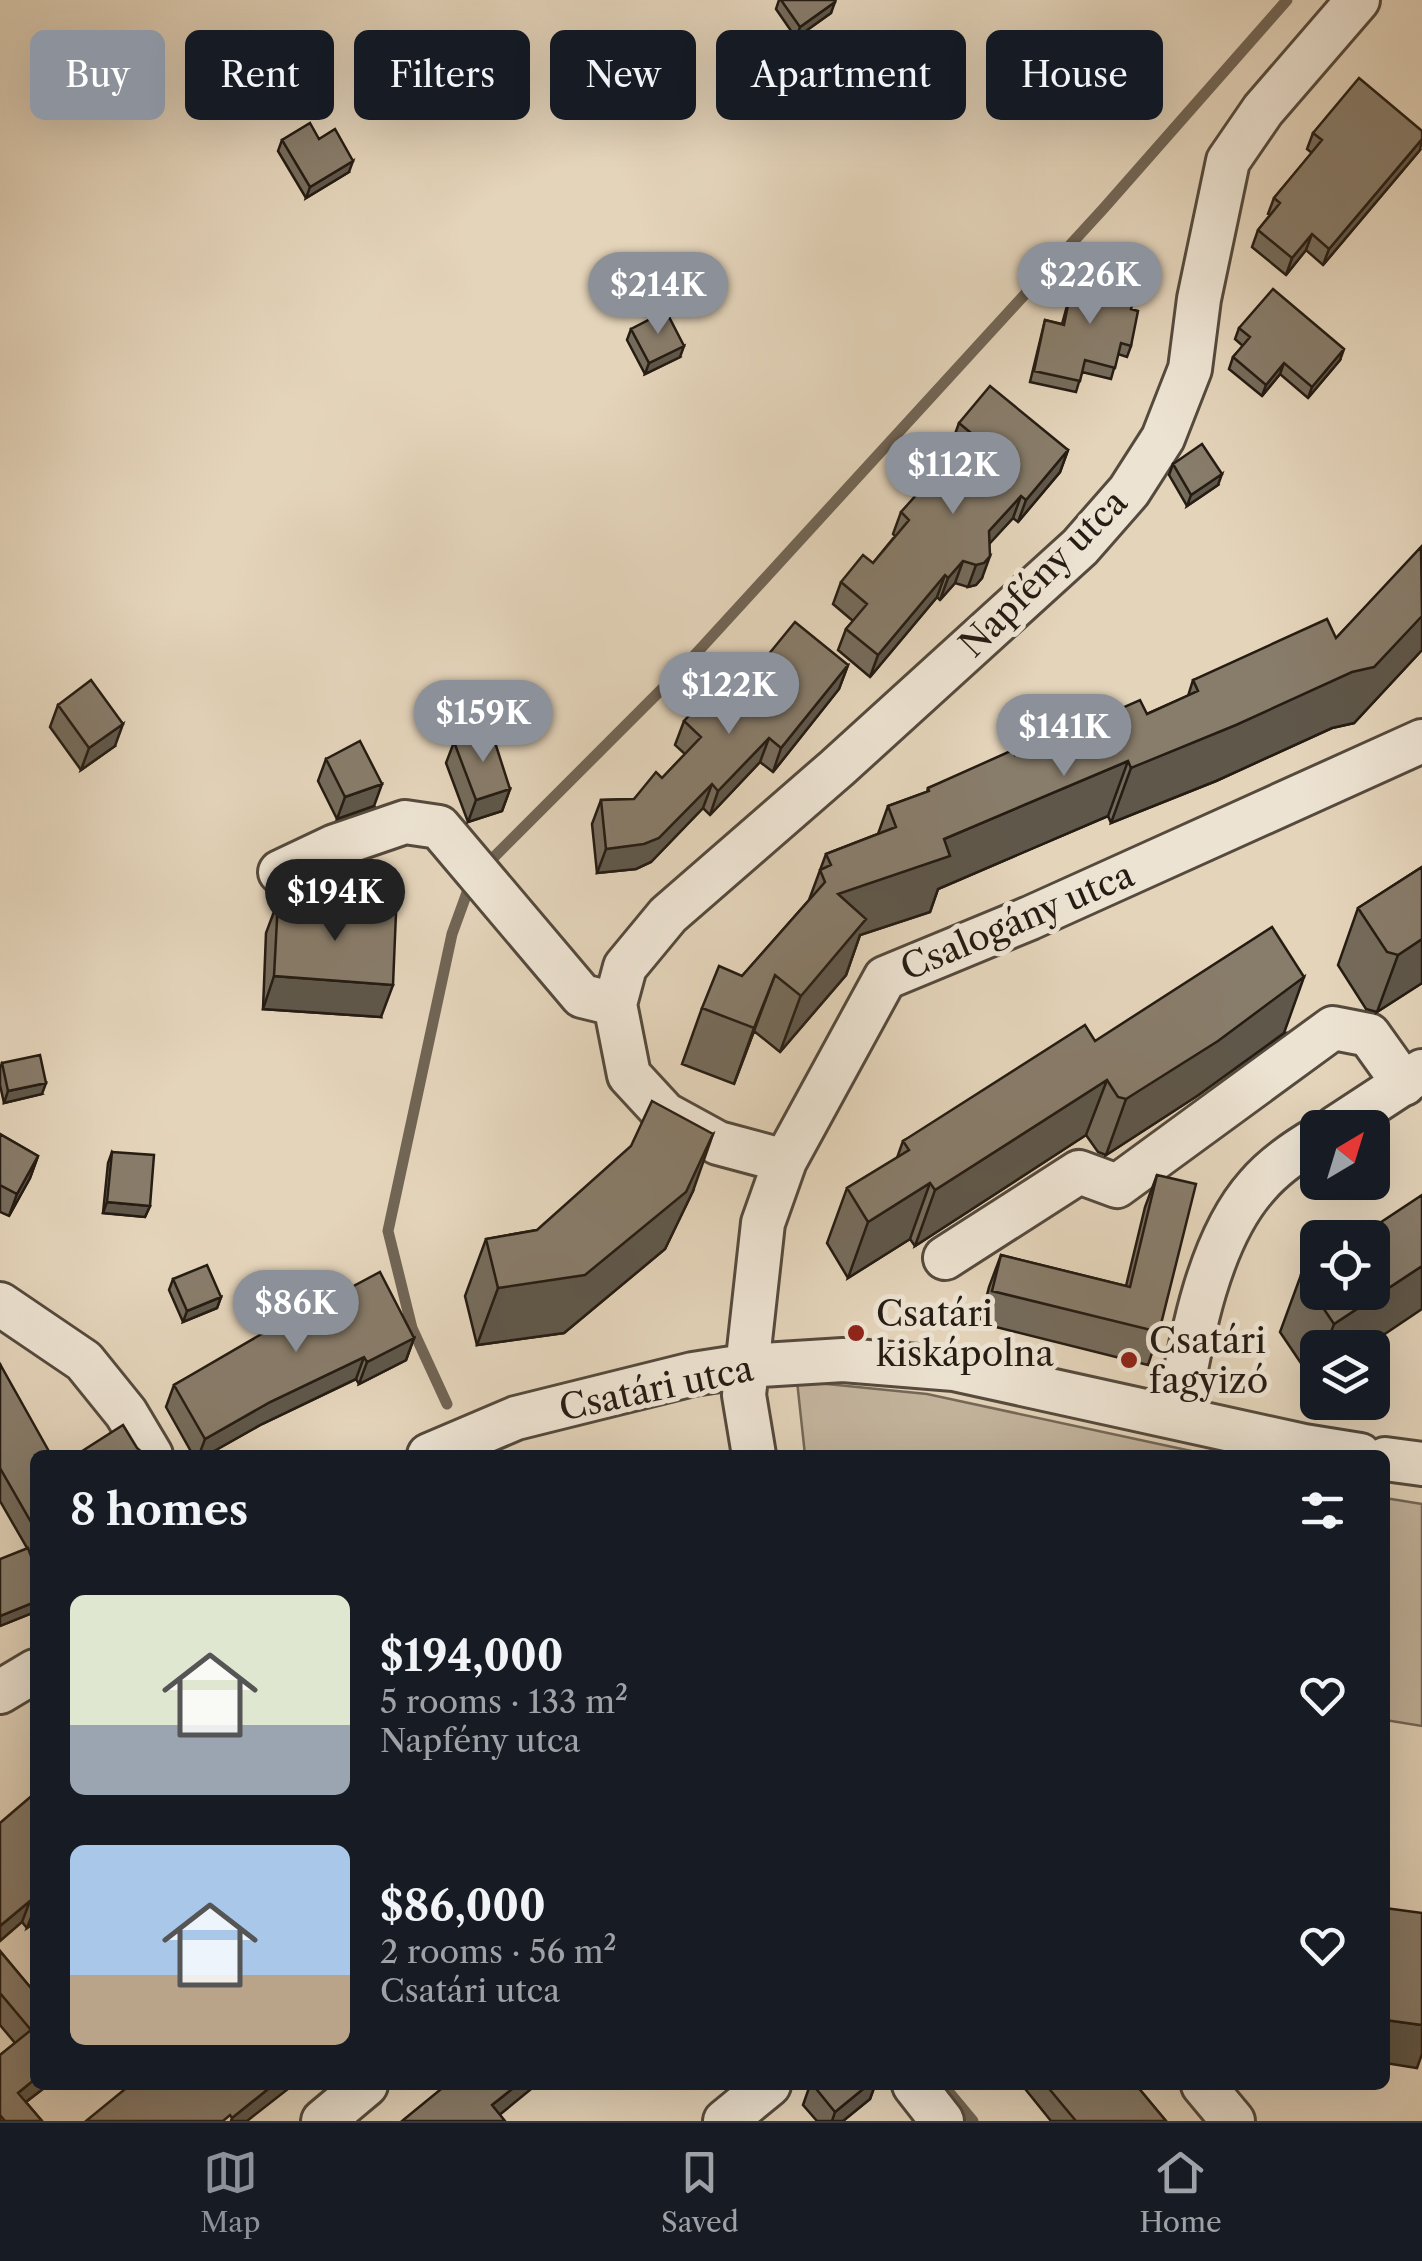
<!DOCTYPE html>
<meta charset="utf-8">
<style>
:root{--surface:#171b24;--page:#242831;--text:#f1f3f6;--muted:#9ea1a6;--line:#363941;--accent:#8c9099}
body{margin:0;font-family:"Libre Caslon Text",serif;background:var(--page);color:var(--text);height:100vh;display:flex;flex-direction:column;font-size:38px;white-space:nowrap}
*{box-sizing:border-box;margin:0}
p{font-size:32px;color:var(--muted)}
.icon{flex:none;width:55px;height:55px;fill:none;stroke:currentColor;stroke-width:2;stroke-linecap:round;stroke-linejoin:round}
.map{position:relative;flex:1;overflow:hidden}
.details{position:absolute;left:30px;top:1450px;width:1360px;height:640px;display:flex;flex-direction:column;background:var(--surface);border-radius:15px;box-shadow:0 10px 40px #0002}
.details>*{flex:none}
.banner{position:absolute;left:30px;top:30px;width:1362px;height:90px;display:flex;gap:20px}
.needle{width:65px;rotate:38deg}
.buttons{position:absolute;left:1300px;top:1110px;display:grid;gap:20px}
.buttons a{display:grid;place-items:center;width:90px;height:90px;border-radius:15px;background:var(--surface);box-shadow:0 10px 40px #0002;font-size:50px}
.price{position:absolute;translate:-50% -85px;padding:0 22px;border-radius:35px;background:var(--accent);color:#fff;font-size:32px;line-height:65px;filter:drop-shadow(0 2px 5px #0008)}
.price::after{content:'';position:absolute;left:50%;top:60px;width:30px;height:22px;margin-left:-15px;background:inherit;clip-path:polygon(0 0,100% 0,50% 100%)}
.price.on{background:#222;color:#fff}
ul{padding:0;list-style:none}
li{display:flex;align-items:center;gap:30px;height:250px;padding:0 40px}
li span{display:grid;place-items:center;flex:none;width:280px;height:200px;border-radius:15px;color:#555}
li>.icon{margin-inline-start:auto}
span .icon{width:120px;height:120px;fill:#fffc;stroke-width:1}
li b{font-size:42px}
h2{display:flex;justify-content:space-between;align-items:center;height:120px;padding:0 40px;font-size:42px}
.pill{padding:0 35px;border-radius:15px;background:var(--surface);box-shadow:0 10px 40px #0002;font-size:35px;line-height:90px}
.pill.on{background:var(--accent);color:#fff}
.dock{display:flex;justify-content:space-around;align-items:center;height:140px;border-top:2px solid var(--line);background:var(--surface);font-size:28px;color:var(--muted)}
.dock a{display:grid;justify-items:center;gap:5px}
.dock .on{color:var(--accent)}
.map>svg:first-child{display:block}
.green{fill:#c4b59e;stroke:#746858;stroke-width:2.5}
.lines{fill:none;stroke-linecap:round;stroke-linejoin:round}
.stream{stroke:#716555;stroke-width:11}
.minor-casing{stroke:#554a3d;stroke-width:48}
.minor{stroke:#ede3d2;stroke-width:42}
.wall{fill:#756b5b;stroke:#251c13;stroke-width:2.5}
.shaded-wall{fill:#5f574a;stroke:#251c13;stroke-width:2.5}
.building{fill:#887c6a;stroke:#251c13;stroke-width:2.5}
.poi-dot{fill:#8f2418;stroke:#ede3d2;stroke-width:4}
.labels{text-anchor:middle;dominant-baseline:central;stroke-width:10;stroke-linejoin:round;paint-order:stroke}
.street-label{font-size:35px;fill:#251c13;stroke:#ede3d2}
.poi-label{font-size:35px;fill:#251c13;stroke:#ede3d2;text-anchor:start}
</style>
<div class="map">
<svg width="1422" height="2121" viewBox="0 0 1422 2121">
<rect width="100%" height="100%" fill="#e4d4ba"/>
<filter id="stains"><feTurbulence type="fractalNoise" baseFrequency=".002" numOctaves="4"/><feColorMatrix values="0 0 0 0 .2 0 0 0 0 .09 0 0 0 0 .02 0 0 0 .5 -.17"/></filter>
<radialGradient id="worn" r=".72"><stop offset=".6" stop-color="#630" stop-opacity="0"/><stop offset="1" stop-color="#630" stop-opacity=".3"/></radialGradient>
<path class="green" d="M797 1381 927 1394 1210 1455H805Z
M1385 1498 1422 1504V1726L1385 1720Z"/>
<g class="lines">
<path class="stream" d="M493 858 681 670 1104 208 1287 0
M447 1404 412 1328 388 1231 452 934 468 890
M943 2085 973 2121"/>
<defs>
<path id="minor" d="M280 872 335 846 405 822 439 827 582 996 615 1004
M1335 1128 1422 1071
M785 1161 718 1143 665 1114 629 1075 615 1004 625 967 668 915 837 768 1080 547 1129 491 1163 438 1190 369 1199 299 1228 161 1263 110 1358 0
M945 1258 1079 1172 1117 1186 1333 1028 1369 1035 1404 1084
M0 1304 84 1361 126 1413 151 1455
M1177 1417C1190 1345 1207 1242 1257 1186 1273 1167 1296 1151 1318 1138
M429 1455 516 1418 693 1374 745 1366 843 1360 954 1369 1304 1446 1360 1455
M754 1455 744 1395 763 1223 785 1161 885 978 1030 918 1422 741
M1385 1459 1422 1464
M0 1692 35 1671
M914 2085 942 2121
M1203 2085 1233 2121
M323 2121 366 2085
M725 2121 769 2085"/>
</defs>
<use href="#minor" class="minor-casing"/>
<use href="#minor" class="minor"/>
</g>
<path class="wall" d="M779 0H834L831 13 796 38 776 9Z
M1313 133 1420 150 1323 265 1306 250 1286 275 1252 247 1258 230 1270 215 1268 214 1274 198 1312 153 1307 149Z
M319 139 349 172 306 198 278 151 282 140Z
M1092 268 1131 309V346L1127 357 1118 354 1111 379 1082 372 1076 392 1030 382 1045 320 1062 324 1070 295 1084 298Z
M1239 328 1340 360 1308 398 1280 374 1262 396 1229 369 1233 357 1243 346 1235 339Z
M631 329 680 357 645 374 627 340Z
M959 423 1068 450 1060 472 1018 522 1013 518 989 543 982 578 976 585 968 587 955 583 940 600 937 597 870 677 838 650 846 629 853 621 833 604 841 582 873 563 895 536 893 534 901 512 932 490 963 455 951 445Z
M1173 464 1218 485 1187 506 1169 475Z
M1422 548V650L1354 723 1332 728 1216 781 1111 823 1108 816 938 889 930 912 860 935 846 975 780 1052 754 1031 734 1084 682 1064 702 1008 742 976 809 900 826 854 878 834 888 806 927 792 928 788 1015 755 1147 714 1188 696 1193 680 1336 638Z
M848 665 839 689 773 772 760 762 710 815 703 808 651 862 636 869 597 873 592 824 601 800 634 799 662 778 685 754 675 745 684 721Z
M58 705 115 746 81 770 50 727Z
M454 742 510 789 502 811 468 822 446 763Z
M326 759 374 806 337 819 318 781Z
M1422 867V983L1377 1012 1366 1009 1338 965 1358 908Z
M278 901 315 909 381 1017 263 1009 266 933Z
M1284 1033 1197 1096 1106 1155 1098 1152 1086 1135 915 1246 910 1239 848 1278 827 1243 847 1188 897 1158 903 1141 1095 1041Z
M2 1063 42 1094 4 1103 0 1085V1068Z
M0 1134 38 1156 30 1178 9 1216 0 1212Z
M112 1152 150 1206 145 1217 103 1213 108 1163Z
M1157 1175 1159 1332 1148 1365 980 1323 989 1287 1001 1255 1126 1286 1145 1207Z
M693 1191 665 1249 564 1333 477 1345 465 1296 486 1239 537 1230Z
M1301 1275 1364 1348H1318V1378L1313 1381 1280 1332Z
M173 1279 221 1297 217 1308 183 1322 169 1290Z
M333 1297 414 1338 406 1360 359 1384 356 1379 262 1424 207 1455H193L166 1407 174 1385 331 1301Z
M0 1364 35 1455V1562L28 1551 35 1567V1612L0 1626 27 1548 0 1501Z
M35 1793V1922L27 1928 22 1922Z
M0 1951 35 1993V2085H48L26 2102 42 2121H0V2055L15 2043 0 2025Z
M810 2085H875L870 2099 843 2121H817L803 2105Z
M1022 2085H1136L1166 2121H1051Z"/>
<path class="shaded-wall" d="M835 2 831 13 796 38 800 27Z
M1422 139 1420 150 1323 265 1329 249Z
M353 161 349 172 306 198 310 187Z
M1312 234 1306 250 1286 275 1292 258Z
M684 346 680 357 645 374 649 363Z
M1344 349 1340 360 1308 398 1312 387Z
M1284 363 1280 374 1262 396 1266 385Z
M1068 450 1060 472 1018 522 1026 500Z
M1222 474 1218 485 1187 506 1191 495Z
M1021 496 1013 518 981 553 989 531Z
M990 556 982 578 976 585 968 587 976 565Z
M963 561 955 583 940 600 948 578Z
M945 575 937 597 870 677 878 655Z
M1422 616V650L1354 723 1332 728 1216 781 1111 823 1131 768Z
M848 665 839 689 773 772 781 748Z
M123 724 115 746 81 770 89 748Z
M769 738 760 762 710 815 718 791Z
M1128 761 1108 816 938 889 930 912 860 935 846 975 780 1052 838 894 944 839Z
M382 784 374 806 337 819 345 797Z
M712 784 703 808 651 862 636 869 597 873 606 849Z
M510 789 502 811 468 822 476 800Z
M1422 939V983L1377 1012 1398 955Z
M775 975 754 1031 734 1084 754 1028Z
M274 976 393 985 381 1017 263 1009Z
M1304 977 1284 1033 1197 1096 1106 1155 1126 1099Z
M1107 1080 1086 1135 915 1246 935 1190Z
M46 1083 42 1094 4 1103 8 1091Z
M713 1134 693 1191 665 1249 564 1333 477 1345 498 1288Z
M38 1156 30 1178 9 1216 17 1194Z
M930 1183 910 1239 848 1278 868 1222Z
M107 1202 150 1206 145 1217 103 1213Z
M1422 1266V1309L1364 1348H1325L1334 1324Z
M221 1297 217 1308 183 1322 187 1311Z
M414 1338 406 1360 359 1384 367 1362Z
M364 1357 356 1379 262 1424 207 1455H199L205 1439 270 1402Z
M35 1602V1612L0 1626V1616Z
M30 1901 22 1922 0 1941V1926Z
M35 1907V1922L27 1928Z
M1385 2020 1422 2025V2054L1417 2068 1385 2063Z
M35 2079V2085H48L10 2114 18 2093Z
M273 2085H293L247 2121H231L232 2118Z
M517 2085H536L492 2121V2105Z
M868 2085H875L870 2099 843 2121H832L835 2112Z"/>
<path class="building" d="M781 0H834L835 2 800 27Z
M1359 78 1422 131V139L1329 249 1312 234 1292 258 1258 230 1280 203 1274 198 1322 140 1313 133Z
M310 123 319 139 335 129 353 161 310 187 282 140Z
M1092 268 1138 278 1131 309 1138 311 1131 346 1121 343 1115 368 1085 360 1080 381 1034 371 1045 320 1064 325 1070 295 1085 298Z
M1273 289 1344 349 1312 387 1284 363 1266 385 1233 357 1250 337 1239 328Z
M666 311 684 346 649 363 631 329Z
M990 386 1068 450 1026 500 1021 496 989 531 990 556 984 563 976 565 963 561 948 578 945 575 878 655 846 629 867 604 841 582 863 555 873 563 909 520 901 512 926 484 932 490 977 438 959 423Z
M1202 444 1222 474 1191 495 1173 464Z
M1421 547 1422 616 1374 667 1352 672 1236 725 1131 768 1128 761 944 839 950 856 838 894 866 919 801 996 775 975 754 1028 702 1008 719 966 742 976 825 882 820 870 831 865 826 854 896 827 888 806 929 791 928 788 1013 750 1015 755 1140 700 1147 714 1198 691 1193 680 1327 619 1336 638Z
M795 622 848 665 781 748 769 738 718 791 712 784 659 838 644 844 606 849 601 800 634 799 656 772 662 778 701 737 684 721 713 690 728 704Z
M91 680 123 724 89 748 58 705Z
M491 730 510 789 476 800 454 742Z
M360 741 382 784 345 797 326 759Z
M1422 867V939L1398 955 1387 952 1358 908Z
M278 901 315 903V909L396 913 393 985 274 976Z
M1272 927 1304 977 1218 1041 1126 1099 1118 1097 1107 1080 935 1190 930 1183 868 1222 847 1188 909 1150 903 1141 1085 1025 1095 1041Z
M40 1055 46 1083 8 1091 2 1063Z
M652 1101 713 1134 686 1192 585 1275 498 1288 486 1239 537 1230 631 1146Z
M0 1134 38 1156 17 1194 0 1185Z
M112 1152 154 1155 150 1206 107 1202Z
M1157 1175 1196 1184 1159 1332 992 1291 1001 1255 1130 1287Z
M1422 1195V1266L1334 1324 1301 1275 1318 1264V1292H1372V1238H1357Z
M207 1265 221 1297 187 1311 173 1279Z
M380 1272 414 1338 367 1362 364 1357 270 1402 205 1439 174 1385 265 1332 334 1299 333 1297Z
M0 1364 51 1455H35V1529L0 1468Z
M123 1425 137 1448 145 1455H76Z
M28 1548 35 1567V1602L0 1616V1559Z
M35 1793V1906L30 1901 0 1926V1823Z
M1385 1908 1422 1913V2025L1385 2020Z
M0 1951 35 1993V2079L18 2093 42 2121H5L0 2115V2055L31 2030 0 1993Z
M130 2085H273L232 2118 230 2115 223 2121H86Z
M446 2085H517L492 2105 505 2121H402Z
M813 2085H868L835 2112Z
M1046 2085H1136L1166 2121H1076Z"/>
<g class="poi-dot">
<circle cx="856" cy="1333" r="10"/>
<circle cx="1129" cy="1360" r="10"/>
</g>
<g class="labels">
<g class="street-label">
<text transform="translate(1043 573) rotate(-45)">Napfény utca</text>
<text transform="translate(1017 921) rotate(-23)">Csalogány utca</text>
<text transform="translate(656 1388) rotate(-12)">Csatári utca</text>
</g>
<g class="poi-label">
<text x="876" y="1313">Csatári<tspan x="876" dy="40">kiskápolna</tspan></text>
<text x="1149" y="1340">Csatári<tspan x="1149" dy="40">fagyizó</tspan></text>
</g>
</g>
<rect width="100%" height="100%" filter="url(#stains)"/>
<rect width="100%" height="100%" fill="url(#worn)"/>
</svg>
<div class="buttons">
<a><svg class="needle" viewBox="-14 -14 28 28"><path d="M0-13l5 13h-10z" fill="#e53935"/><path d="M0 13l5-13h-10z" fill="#9ea1a6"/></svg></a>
<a><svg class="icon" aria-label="locate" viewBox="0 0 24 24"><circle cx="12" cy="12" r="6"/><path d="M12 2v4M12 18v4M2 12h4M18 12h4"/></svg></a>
<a><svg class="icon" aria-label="layers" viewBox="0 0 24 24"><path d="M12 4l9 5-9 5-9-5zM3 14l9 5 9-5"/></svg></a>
</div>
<b class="price" style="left:1090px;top:327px">$226K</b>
<b class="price" style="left:658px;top:337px">$214K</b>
<b class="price" style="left:953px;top:517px">$112K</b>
<b class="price" style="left:729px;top:737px">$122K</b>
<b class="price" style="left:483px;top:765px">$159K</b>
<b class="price" style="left:1064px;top:779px">$141K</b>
<b class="price on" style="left:335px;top:944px">$194K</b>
<b class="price" style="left:296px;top:1355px">$86K</b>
<div class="banner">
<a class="pill on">Buy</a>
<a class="pill">Rent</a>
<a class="pill">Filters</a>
<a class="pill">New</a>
<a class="pill">Apartment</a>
<a class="pill">House</a>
</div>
<section class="details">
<h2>8 homes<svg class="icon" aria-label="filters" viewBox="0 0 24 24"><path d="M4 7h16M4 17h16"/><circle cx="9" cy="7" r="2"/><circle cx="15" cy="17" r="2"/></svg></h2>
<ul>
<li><span style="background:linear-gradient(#dfe7d0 65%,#9aa5b1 0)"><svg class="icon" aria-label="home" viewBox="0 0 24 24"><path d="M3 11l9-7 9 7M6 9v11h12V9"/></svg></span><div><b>$194,000</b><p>5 rooms · 133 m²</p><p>Napfény utca</p></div><svg class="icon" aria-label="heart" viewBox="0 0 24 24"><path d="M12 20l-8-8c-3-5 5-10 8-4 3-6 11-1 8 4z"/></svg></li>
<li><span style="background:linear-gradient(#a9c7e8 65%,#b9a48a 0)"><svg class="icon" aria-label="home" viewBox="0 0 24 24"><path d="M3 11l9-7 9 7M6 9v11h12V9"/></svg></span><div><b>$86,000</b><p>2 rooms · 56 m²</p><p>Csatári utca</p></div><svg class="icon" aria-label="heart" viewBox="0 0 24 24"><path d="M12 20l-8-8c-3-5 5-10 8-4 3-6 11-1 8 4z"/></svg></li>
</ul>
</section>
</div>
<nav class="dock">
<a class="on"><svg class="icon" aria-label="map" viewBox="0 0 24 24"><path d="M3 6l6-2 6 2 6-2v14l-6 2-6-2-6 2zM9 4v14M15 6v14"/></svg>Map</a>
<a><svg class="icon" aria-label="saved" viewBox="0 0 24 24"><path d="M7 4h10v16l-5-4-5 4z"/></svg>Saved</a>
<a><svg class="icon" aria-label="home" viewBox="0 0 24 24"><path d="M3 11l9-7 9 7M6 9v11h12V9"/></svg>Home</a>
</nav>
